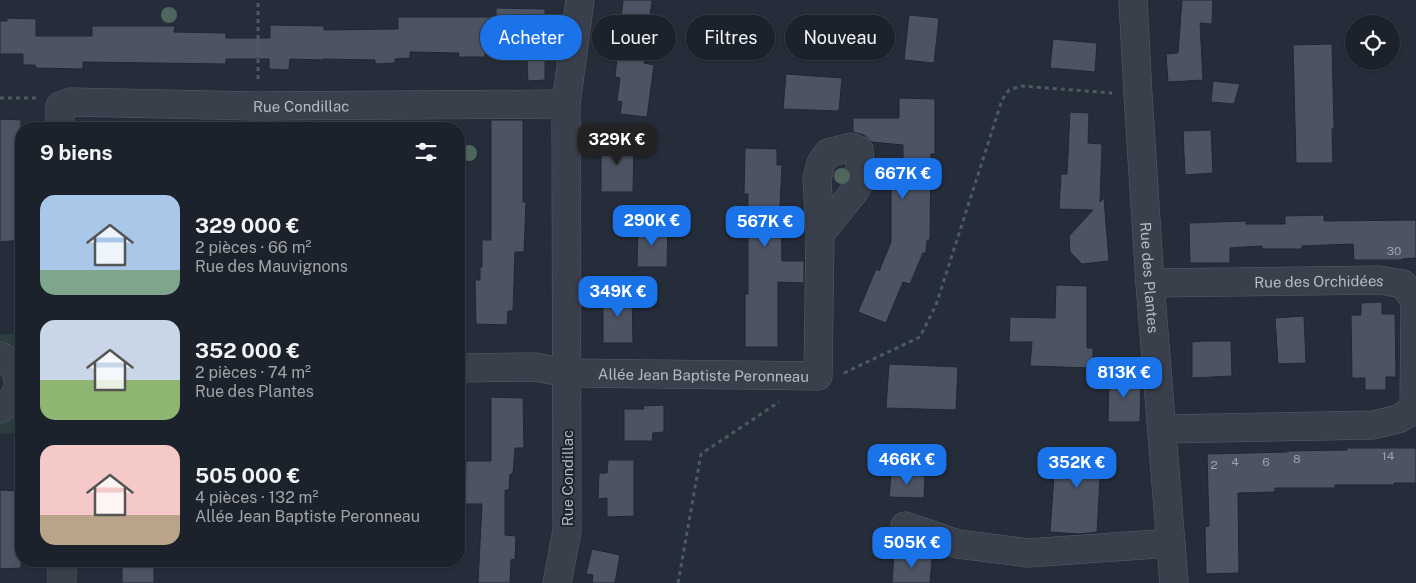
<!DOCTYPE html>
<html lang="fr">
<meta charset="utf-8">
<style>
:root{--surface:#1c222c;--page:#292f38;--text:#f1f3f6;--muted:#a0a4a9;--line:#3a3f48;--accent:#1a73e8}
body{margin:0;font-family:"Public Sans",sans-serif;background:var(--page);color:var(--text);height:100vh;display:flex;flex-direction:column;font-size:19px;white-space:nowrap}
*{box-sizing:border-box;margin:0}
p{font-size:16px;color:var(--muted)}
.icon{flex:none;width:28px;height:28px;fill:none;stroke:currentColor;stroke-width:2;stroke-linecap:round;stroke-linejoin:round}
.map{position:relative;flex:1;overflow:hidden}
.sheet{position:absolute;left:15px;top:122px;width:450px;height:445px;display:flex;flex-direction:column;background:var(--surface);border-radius:20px;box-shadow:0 1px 4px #0004,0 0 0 1px var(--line)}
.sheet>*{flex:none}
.guide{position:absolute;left:480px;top:15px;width:475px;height:45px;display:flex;gap:10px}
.fabs{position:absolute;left:1345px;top:15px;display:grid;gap:10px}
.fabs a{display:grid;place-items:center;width:55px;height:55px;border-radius:50%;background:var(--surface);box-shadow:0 1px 4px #0004,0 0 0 1px var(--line);font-size:25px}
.price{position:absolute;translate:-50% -42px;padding:0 11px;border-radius:10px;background:var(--accent);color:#fff;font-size:16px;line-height:32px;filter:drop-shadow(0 1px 2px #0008)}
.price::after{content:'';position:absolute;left:50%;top:30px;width:15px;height:11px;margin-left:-8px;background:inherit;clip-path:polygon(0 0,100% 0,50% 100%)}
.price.current{background:#222;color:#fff}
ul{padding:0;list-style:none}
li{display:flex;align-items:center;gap:15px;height:125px;padding:0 25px}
li span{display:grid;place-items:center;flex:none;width:140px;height:100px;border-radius:15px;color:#555}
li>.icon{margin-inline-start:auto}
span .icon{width:60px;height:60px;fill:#fffc;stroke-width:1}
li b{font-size:21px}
h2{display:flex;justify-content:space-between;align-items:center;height:60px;padding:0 25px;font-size:21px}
.chip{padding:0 18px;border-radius:22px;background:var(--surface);box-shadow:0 1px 4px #0004,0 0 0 1px var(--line);font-size:18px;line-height:45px}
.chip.current{background:var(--accent);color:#fff}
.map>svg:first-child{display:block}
.green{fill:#2c3d3f}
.building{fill:#4c5463;stroke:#202632}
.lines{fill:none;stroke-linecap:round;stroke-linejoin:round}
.minor-casing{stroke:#575d69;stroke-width:29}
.path{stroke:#4c5b5e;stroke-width:3;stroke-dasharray:4 4;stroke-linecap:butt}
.minor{stroke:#393f4b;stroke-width:28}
.tree{fill:#4e665d}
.labels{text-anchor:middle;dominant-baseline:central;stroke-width:4;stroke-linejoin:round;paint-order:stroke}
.number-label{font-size:12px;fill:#9ba0ad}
.street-label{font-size:15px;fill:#b5bac6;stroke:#1e2430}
</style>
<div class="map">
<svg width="1416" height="583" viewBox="0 0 1416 583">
<rect width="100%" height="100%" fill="#262d3a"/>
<path class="green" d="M0 334H21V353L0 345Z
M21 408V433L0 434V417Z"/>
<path class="building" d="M623 0H652L644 63 654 65 647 117 620 114 622 102 617 101 620 78 615 77Z
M1182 0H1213L1212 24 1200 23 1203 80 1168 82 1166 54 1178 53Z
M496 8 545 9V80L528 81 526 42H485V57H458L459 53 410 52V58L395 59V63L375 64V60L323 59V60L290 59 289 70 269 69V59H226V64L83 62V69L36 68 35 65H23V54H0V21H7V18L36 19V36H92V26H175L174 32 226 33V38H270V25L324 26V30L398 29V17H496Z
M909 15 939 18 934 63 904 60Z
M1053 39 1097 43 1095 72 1050 68Z
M1332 44 1334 128 1332 129 1333 163H1296L1293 45Z
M786 74 842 78 839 111 783 109Z
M1213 81 1240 84 1234 104 1211 102Z
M899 98 935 99V154H931L930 240H927L926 253H923L910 284 903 282 886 323 858 312 876 269 879 271 891 242V182H903V145L872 142 864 135 853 132V118H899Z
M1070 112 1089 113 1088 143 1102 144 1100 202 1104 198 1109 261 1082 264 1070 252 1069 236 1093 210 1059 209 1061 174H1067Z
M0 119 21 120 20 240 0 242Z
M491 120H523V202H526L524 252H515L513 311H508L507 325 476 324 475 280H480V267H482V240H491Z
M1211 130 1213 173 1185 175 1183 131Z
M601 141H634L633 192H601Z
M745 148 777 149V165H782L780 207H781L782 261H804V283L778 282V347H745V294H748V194H744Z
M1324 215V221L1416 220V258L1402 259V260H1354L1353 244 1302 246V249H1262V246L1230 248V263H1190L1189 223 1246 221V224H1285V216Z
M638 227H668L667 267H637Z
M1056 285 1087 286V348H1093V368L1030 366 1032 342H1009L1010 317 1055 318Z
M603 292H632L633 343H603Z
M1382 302V314H1395L1396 377H1386V390H1365V378H1352L1351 315H1361V303Z
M1304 316 1306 363 1278 364 1275 318Z
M1203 341H1231L1232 376 1192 378V342Z
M889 364 958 367 956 410 886 408Z
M1109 376 1141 377 1140 422H1108Z
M491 397 523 398 524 448H515L513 474H510L509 490H505V535L516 536 515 559 511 560 510 583H478L482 504H465L466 461H491Z
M664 405V432L653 433 652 441H624V409H644L643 406Z
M1051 447 1108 450 1107 478H1100L1097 532 1079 534 1050 532 1054 476 1050 475Z
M1347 448H1416V483H1394V485H1335V488H1275V492L1238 493 1239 573 1206 574 1205 527 1209 526 1207 454 1287 452V451L1347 450Z
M608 460H634V516L607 517V498L598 499 599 473H607Z
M891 474 925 476 924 498 889 497Z
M0 490 21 491V568L0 569Z
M592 549 620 555 615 583H592L593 575 586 574Z
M894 554 932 558 930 583H892Z
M122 561H154V583H122Z"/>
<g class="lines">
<defs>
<g id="minor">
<path id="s1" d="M1133 0 1138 95 1150 283 1174 583"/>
<path id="s2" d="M60 129V106L71 102 257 106 566 104"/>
<path id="s3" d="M1150 283 1379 280 1403 284 1415 301 1414 410 1398 419 1373 425 1162 429"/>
<path d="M0 356C25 368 23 397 0 409"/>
<path id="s4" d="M459 368 535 367 567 373 818 376 820 234 854 192 861 179 859 150 851 147 828 153 821 163 817 179 820 234"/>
<path d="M905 526 958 544 1028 553 1171 543"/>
<path d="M62 561V583"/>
<path d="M557 583 567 531 566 104 580 0"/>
</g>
</defs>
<use href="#minor" class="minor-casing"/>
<path class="path" d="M258 79V0
M0 98H37
M844 373 920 337 936 305 1002 100 1009 90 1021 86 1112 93
M678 583 701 454 779 402"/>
<use href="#minor" class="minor"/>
</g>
<g class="tree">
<circle cx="169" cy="15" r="8"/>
<circle cx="469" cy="153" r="8"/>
<circle cx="842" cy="176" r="8"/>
</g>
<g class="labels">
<g class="number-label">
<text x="1394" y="251">30</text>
<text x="1388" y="456">14</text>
<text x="1297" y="459">8</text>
<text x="1235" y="462">4</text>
<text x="1266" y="462">6</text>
<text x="1214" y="465">2</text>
</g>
<g class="street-label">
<text stroke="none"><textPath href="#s2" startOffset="265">Rue Condillac</textPath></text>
<text stroke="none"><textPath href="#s1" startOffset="278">Rue des Plantes</textPath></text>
<text stroke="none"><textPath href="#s3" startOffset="169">Rue des Orchidées</textPath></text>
<text stroke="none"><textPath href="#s4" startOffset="245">Allée Jean Baptiste Peronneau</textPath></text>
<text transform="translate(567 478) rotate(-90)">Rue Condillac</text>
</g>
</g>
</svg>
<div class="fabs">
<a><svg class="icon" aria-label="locate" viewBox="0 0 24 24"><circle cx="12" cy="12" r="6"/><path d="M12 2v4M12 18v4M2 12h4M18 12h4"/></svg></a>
</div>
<b class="price current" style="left:617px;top:166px">329K €</b>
<b class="price" style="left:903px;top:200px">667K €</b>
<b class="price" style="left:652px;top:247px">290K €</b>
<b class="price" style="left:765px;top:248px">567K €</b>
<b class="price" style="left:618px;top:318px">349K €</b>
<b class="price" style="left:1124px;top:399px">813K €</b>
<b class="price" style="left:907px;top:486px">466K €</b>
<b class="price" style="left:1077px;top:489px">352K €</b>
<b class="price" style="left:912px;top:569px">505K €</b>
<div class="guide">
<a class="chip current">Acheter</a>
<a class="chip">Louer</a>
<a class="chip">Filtres</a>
<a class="chip">Nouveau</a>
</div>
<section class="sheet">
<h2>9 biens<svg class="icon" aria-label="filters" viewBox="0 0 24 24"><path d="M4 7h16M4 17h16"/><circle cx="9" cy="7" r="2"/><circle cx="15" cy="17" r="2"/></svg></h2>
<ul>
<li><span style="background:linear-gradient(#a9c7e8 75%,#7fa58c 0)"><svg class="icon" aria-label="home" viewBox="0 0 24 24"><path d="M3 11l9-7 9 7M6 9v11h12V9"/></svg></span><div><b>329 000 €</b><p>2 pièces · 66 m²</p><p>Rue des Mauvignons</p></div></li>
<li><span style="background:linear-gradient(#c9d6e8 60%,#8fb573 0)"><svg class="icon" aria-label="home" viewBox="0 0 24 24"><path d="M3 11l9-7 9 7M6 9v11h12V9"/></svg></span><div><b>352 000 €</b><p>2 pièces · 74 m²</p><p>Rue des Plantes</p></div></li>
<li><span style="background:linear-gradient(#f6c9c9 70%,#b9a48a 0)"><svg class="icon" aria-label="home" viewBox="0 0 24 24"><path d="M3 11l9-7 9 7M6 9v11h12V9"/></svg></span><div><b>505 000 €</b><p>4 pièces · 132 m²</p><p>Allée Jean Baptiste Peronneau</p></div></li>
</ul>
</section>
</div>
